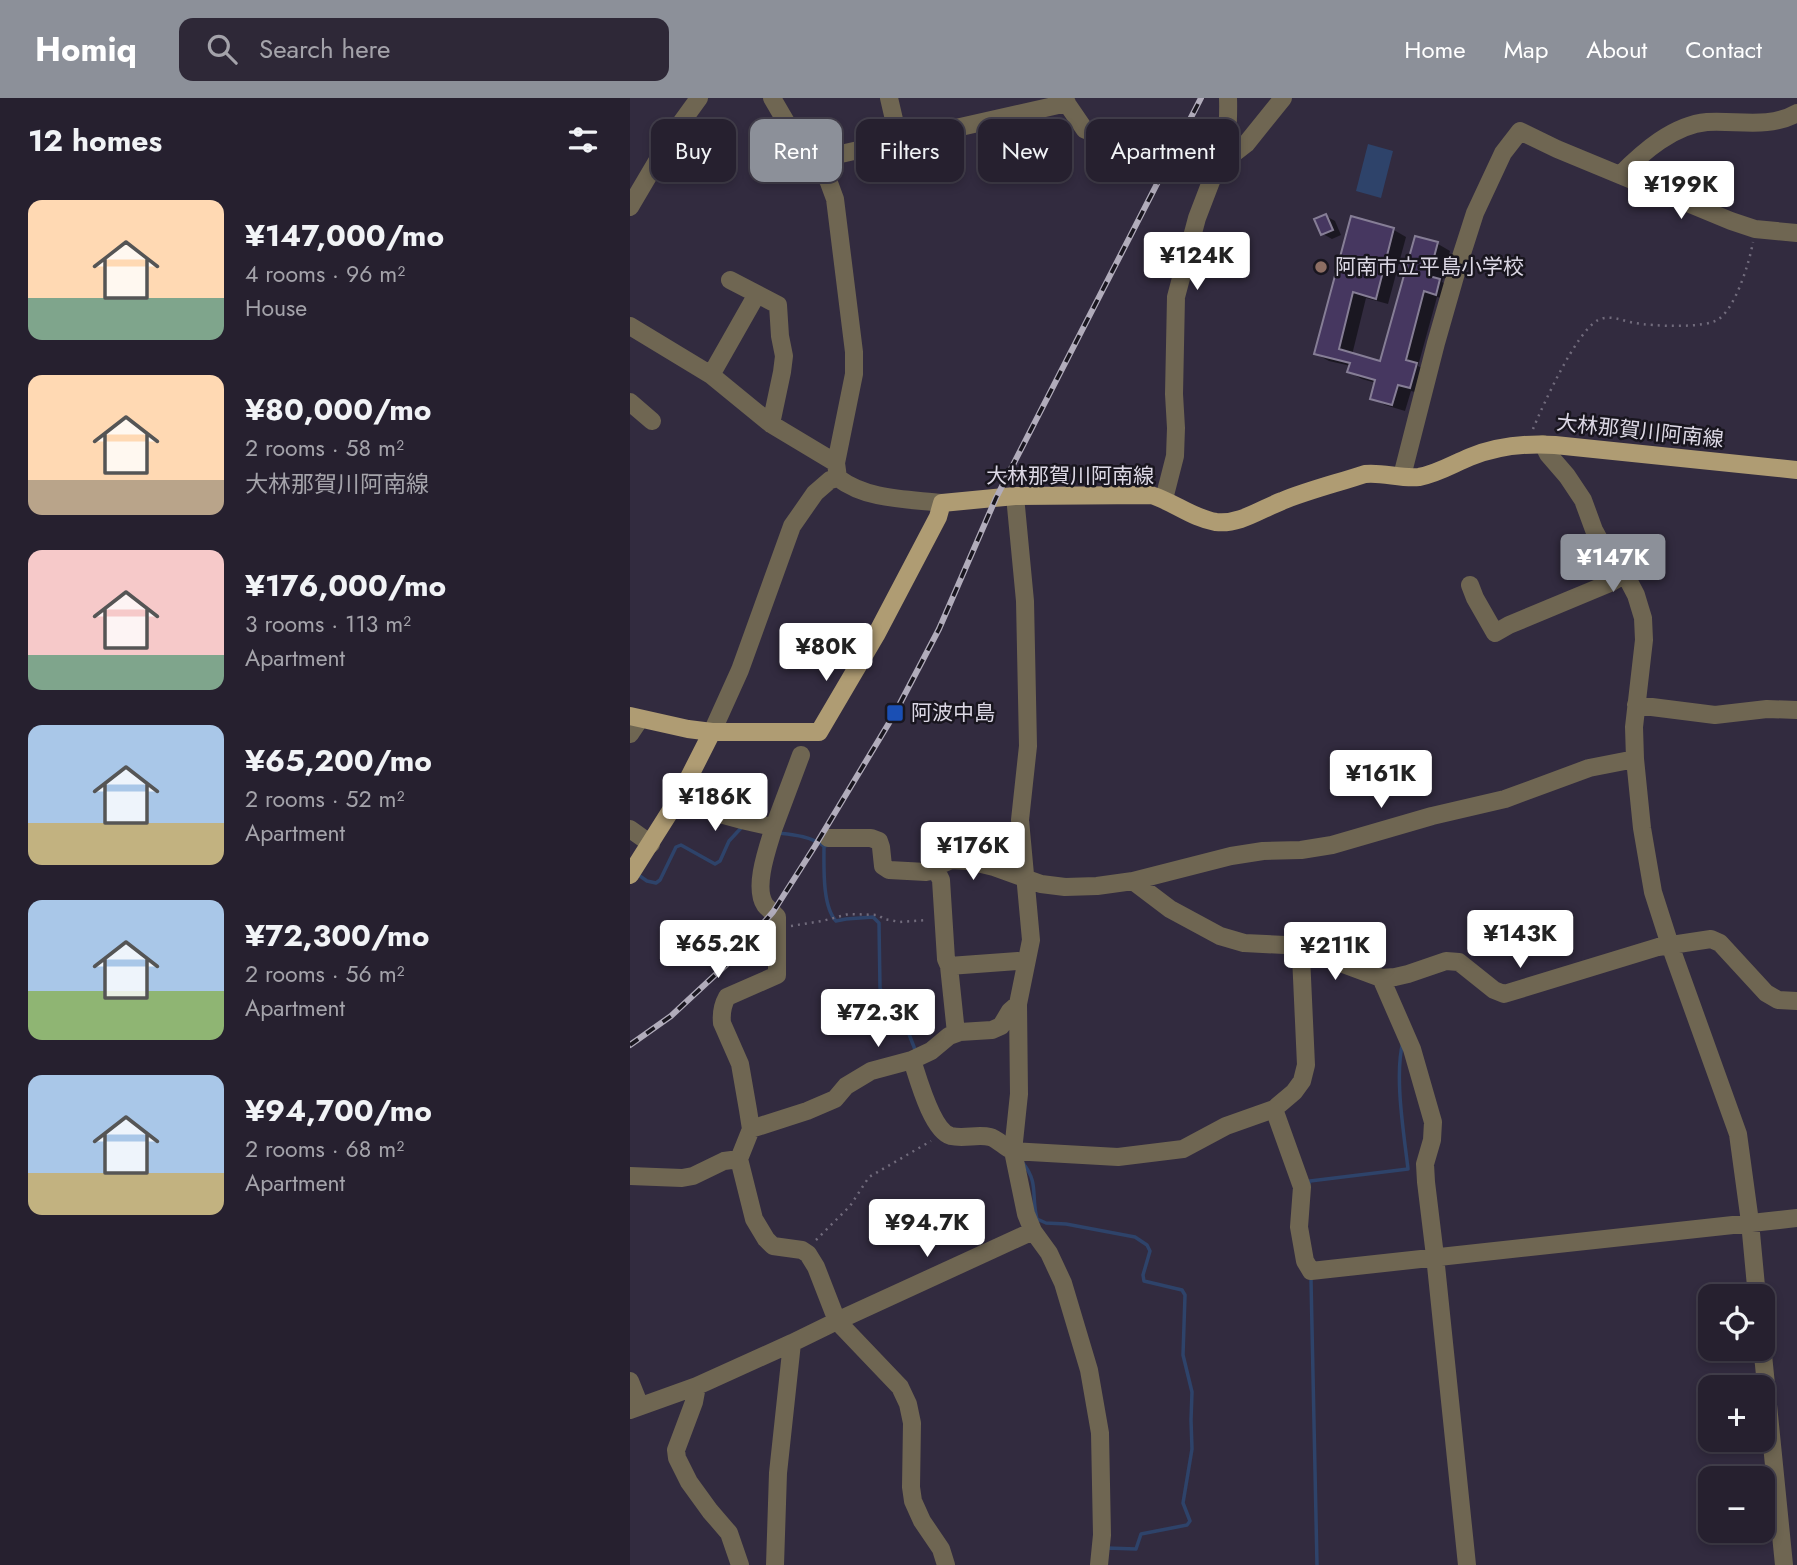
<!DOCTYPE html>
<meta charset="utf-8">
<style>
:root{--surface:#26202f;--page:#2e2837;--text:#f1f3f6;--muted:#a4a3aa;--line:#423e4b;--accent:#8c9099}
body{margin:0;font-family:Jost,"Noto Sans JP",sans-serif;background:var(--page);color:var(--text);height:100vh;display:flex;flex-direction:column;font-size:26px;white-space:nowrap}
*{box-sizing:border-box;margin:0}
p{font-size:23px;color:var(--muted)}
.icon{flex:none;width:38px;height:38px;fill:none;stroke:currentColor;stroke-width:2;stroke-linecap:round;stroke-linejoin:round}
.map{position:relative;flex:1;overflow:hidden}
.drawer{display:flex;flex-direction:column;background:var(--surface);width:630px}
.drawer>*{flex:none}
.hud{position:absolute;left:21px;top:21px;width:665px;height:63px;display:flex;gap:14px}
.tools{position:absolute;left:1068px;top:1186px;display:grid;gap:14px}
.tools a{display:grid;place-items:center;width:77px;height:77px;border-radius:14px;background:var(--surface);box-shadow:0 4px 10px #0003,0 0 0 2px var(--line);font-size:35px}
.price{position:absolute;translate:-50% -60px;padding:0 16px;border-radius:7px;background:#fff;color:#222;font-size:23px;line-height:46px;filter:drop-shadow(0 2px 4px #0008)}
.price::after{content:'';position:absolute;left:50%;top:42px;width:21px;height:16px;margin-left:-10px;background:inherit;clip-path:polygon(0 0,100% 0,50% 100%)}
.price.current{background:var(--accent);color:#fff}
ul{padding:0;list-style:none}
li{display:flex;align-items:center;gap:21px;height:175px;padding:0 28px}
li span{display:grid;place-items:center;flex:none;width:196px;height:140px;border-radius:14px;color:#555}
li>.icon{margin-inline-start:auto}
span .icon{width:84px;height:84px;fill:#fffc;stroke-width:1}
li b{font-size:30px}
h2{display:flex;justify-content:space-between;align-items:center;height:84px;padding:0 28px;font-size:30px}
.tag{padding:0 24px;border-radius:14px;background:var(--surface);box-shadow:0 4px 10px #0003,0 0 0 2px var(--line);font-size:24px;line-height:63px}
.tag.current{background:var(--accent);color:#fff}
header{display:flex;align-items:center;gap:42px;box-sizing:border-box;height:98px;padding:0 35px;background:var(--accent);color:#fff}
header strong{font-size:33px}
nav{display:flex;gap:38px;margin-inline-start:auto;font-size:24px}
.search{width:490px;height:63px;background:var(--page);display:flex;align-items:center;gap:18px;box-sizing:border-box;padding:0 24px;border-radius:14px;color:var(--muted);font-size:26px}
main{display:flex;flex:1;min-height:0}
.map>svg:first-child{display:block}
.water{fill:#2e436a}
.shadow{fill:#0007}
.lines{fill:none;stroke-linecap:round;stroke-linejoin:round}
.stream{stroke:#2e436a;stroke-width:3.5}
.building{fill:#463760;stroke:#867e96;stroke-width:2}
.path{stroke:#716b7c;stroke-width:2.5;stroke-dasharray:2 5;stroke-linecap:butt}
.minor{stroke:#6f6652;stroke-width:18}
.major{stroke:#af9c73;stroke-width:18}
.rail-casing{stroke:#b1acbb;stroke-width:6}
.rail{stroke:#19161f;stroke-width:3.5;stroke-dasharray:10;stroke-linecap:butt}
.education-dot{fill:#8d6e63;stroke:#19161f;stroke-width:2.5}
.transit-dot{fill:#1a4fb4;stroke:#19161f;stroke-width:2.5}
.labels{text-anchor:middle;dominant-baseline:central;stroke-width:5;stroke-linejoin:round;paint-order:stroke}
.poi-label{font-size:21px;fill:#dcd8e5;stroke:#19161f;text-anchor:start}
.street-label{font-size:21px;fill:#dcd8e5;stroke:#19161f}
</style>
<header>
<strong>Homiq</strong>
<div class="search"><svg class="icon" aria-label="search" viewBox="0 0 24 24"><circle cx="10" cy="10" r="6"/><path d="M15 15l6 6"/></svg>Search here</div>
<nav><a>Home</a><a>Map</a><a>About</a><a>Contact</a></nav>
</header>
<main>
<section class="drawer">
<h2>12 homes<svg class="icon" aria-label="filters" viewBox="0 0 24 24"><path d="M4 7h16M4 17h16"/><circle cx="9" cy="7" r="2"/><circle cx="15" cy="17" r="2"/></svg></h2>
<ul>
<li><span style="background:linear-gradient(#ffd9b3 70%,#7fa58c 0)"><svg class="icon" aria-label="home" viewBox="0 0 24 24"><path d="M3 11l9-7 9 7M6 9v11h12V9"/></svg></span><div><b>¥147,000/mo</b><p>4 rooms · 96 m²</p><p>House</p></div></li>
<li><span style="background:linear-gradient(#ffd9b3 75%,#b9a48a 0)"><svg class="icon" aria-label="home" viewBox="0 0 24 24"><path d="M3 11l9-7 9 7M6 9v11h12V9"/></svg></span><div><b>¥80,000/mo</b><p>2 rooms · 58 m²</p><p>大林那賀川阿南線</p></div></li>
<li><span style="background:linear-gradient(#f6c9c9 75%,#7fa58c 0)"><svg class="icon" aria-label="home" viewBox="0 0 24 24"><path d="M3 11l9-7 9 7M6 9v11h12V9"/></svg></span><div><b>¥176,000/mo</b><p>3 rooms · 113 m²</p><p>Apartment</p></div></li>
<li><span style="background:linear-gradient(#a9c7e8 70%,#c2b280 0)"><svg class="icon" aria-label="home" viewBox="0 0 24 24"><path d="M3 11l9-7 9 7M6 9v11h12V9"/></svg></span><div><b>¥65,200/mo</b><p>2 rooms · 52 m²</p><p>Apartment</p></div></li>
<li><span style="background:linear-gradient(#a9c7e8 65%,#8fb573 0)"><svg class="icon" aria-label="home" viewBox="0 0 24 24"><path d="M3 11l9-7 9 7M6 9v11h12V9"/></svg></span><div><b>¥72,300/mo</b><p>2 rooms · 56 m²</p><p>Apartment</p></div></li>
<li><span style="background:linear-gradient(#a9c7e8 70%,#c2b280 0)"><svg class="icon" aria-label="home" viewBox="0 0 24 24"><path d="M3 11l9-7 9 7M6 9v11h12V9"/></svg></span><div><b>¥94,700/mo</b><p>2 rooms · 68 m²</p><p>Apartment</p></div></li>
</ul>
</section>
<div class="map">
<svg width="1167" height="1467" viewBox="0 0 1167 1467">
<rect width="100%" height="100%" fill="#322b3f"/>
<path class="water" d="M738 46 763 53 751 100 726 93Z"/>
<path class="shadow" d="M696 118 705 123 711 137 702 141 693 136Z
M722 121 764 132 776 139 758 206 736 200 722 257 752 265 786 140 808 146 820 153 812 184 822 190 819 202 807 199 788 268 799 274 793 296 781 293 775 313 755 307 742 300 746 285 732 281 719 274 721 268 699 263 686 256Z"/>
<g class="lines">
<path class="stream" d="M147 735C165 737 179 738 194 748L199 747
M194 748C194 768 192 808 206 823L216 821 243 819 249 825 250 890 265 917 275 926 286 954
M7 776 17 783 26 785 30 782 46 749 51 747 85 766 90 763 99 743 112 729
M393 1065C409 1085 401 1098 407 1121L416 1125 436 1126 505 1139 517 1147 520 1153 513 1177 514 1183 552 1192 555 1197 553 1257 562 1294 561 1322 562 1351 553 1405 560 1423 557 1427 511 1436 506 1451 477 1450V1452
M679 1086 680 1083 778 1071C774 1036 764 977 773 944
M681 1182 687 1467"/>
</g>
<path class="building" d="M696 116 703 132 691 137 684 121Z
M721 118 764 130 746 201 723 194 709 251 750 263 785 138 808 144 799 178 810 181 806 197 794 193 776 262 787 265 780 290 768 287 762 307 740 301 745 282 717 274 720 265 684 256Z"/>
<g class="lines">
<path class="path" d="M903 331C913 307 946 234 968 222 980 216 992 223 1005 225 1022 228 1075 231 1089 221 1106 208 1119 166 1123 144
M161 828 192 823 219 816 248 817 254 821 270 824 298 822
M186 1142 220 1108 239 1079 301 1043"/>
<path class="minor" d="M142 0 163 36 198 82 205 101 224 254V276L206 365 208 380C237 402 277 401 312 405
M259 0 269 43
M433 0 455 32
M598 60C596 40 599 20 598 0
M186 65 193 60 437 5
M990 77C1013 54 1043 27 1077 24 1107 22 1139 31 1167 15
M0 109 43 36 69 0
M100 182 148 207 150 238 154 258 152 274 141 326
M0 228 81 277 141 326 206 365
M81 277 127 196
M0 304 22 323
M913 346 918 356 937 378 953 402 964 432 977 456 995 476 1006 497 1013 520 1014 542 1004 629 1005 661 1012 730 1023 794 1040 847 1108 1036 1120 1124 1127 1199
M772 378 806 245 828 168 845 115 873 55 890 33 927 51 1101 123 1125 131 1167 135
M385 398 395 503 398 648 390 722 401 842 388 906 389 996 383 1053 396 1116 403 1133 419 1155 433 1185 459 1272 470 1335 472 1437 469 1467
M534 401 545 358 546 330 544 296 546 199 567 120 585 73 598 60 616 46 653 0
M840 487 845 500 865 535 879 527 980 485 995 476
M1006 607 1085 617 1137 611 1167 612
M82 634 110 572 162 428 185 395 200 382 208 380
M0 636 10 621
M48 701C79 714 111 723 144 729 138 749 123 789 135 807 138 811 144 815 147 819V877L97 899C92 908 91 915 92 925L110 966 118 1012 121 1031 109 1061 124 1121 136 1141 143 1148 172 1152 178 1156 186 1169 207 1223 270 1289 278 1306 282 1325 281 1389 283 1403 292 1423 311 1451 316 1467
M144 729 171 657
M0 731 21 746
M198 740H241L249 743 251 749 253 768 259 772 296 774 306 772 312 766 321 762 339 763 364 769 411 786 435 789 467 788 503 783 601 758 633 753 671 752 702 747 802 718 875 701 959 670 1005 661
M306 772 311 782 316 861 319 868
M503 783 540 811 590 838 614 845 655 847 673 851 751 880 765 879 778 876 816 863 829 864 864 892 874 896 1028 849 1081 841 1090 845 1136 895 1148 902 1167 903
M751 880 782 951 803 1024 802 1042 795 1066 796 1084 805 1158 837 1467
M326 935 319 868 388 863 396 866
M282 962C288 980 302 1033 321 1038 334 1041 348 1036 360 1039 368 1041 375 1050 383 1053L488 1059 553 1051 596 1028 644 1011 664 994 672 983 676 967 671 858 673 851
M644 1011 672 1089 669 1129 675 1163 681 1173 1167 1120
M121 1031 177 1013 205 1001 216 988 241 973 282 962 301 953 319 938 330 934 362 932 371 928 380 913 388 906
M0 1078 52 1080 63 1078 94 1063 109 1061
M1132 1247 1154 1467
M0 1283 10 1308
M67 1288 64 1304 46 1352 47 1360 59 1384 80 1413 99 1435 110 1467
M0 1312 67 1288 162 1245 207 1223 403 1133
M145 1467 148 1375 162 1245"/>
<path class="major" d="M0 618 58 631 82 634H189L246 537 308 419 312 405 385 398 521 397C544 404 562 420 586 424 609 427 631 411 652 403 679 392 708 385 735 376 753 374 771 381 789 379 807 376 823 366 840 359 867 348 895 345 925 347L1167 372
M0 777 48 701 82 634"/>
<defs>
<path id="rail" d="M0 947 41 918 97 866 143 814 185 748 265 615 309 531 366 400 571 0"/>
</defs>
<use href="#rail" class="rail-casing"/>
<use href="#rail" class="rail"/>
</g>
<circle class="education-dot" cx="691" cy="169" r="7"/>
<rect class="transit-dot" x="256" y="606" width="18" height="18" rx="3.5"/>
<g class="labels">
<g class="poi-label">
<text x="705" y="169">阿南市立平島小学校</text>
<text x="281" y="615">阿波中島</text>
</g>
<g class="street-label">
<text transform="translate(1010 333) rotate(6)">大林那賀川阿南線</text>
<text x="440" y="378">大林那賀川阿南線</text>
</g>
</g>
</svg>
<div class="tools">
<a><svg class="icon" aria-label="locate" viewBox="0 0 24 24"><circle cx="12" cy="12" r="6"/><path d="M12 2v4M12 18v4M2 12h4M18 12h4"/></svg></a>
<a>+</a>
<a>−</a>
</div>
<b class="price" style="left:1051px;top:123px">¥199K</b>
<b class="price" style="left:567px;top:194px">¥124K</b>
<b class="price current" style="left:983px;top:496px">¥147K</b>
<b class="price" style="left:196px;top:585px">¥80K</b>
<b class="price" style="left:751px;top:712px">¥161K</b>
<b class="price" style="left:85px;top:735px">¥186K</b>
<b class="price" style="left:343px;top:784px">¥176K</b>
<b class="price" style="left:890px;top:872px">¥143K</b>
<b class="price" style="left:88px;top:882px">¥65.2K</b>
<b class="price" style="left:705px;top:884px">¥211K</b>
<b class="price" style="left:248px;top:951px">¥72.3K</b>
<b class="price" style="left:297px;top:1161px">¥94.7K</b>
<div class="hud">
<a class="tag">Buy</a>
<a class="tag current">Rent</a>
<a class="tag">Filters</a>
<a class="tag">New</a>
<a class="tag">Apartment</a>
</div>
</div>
</main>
